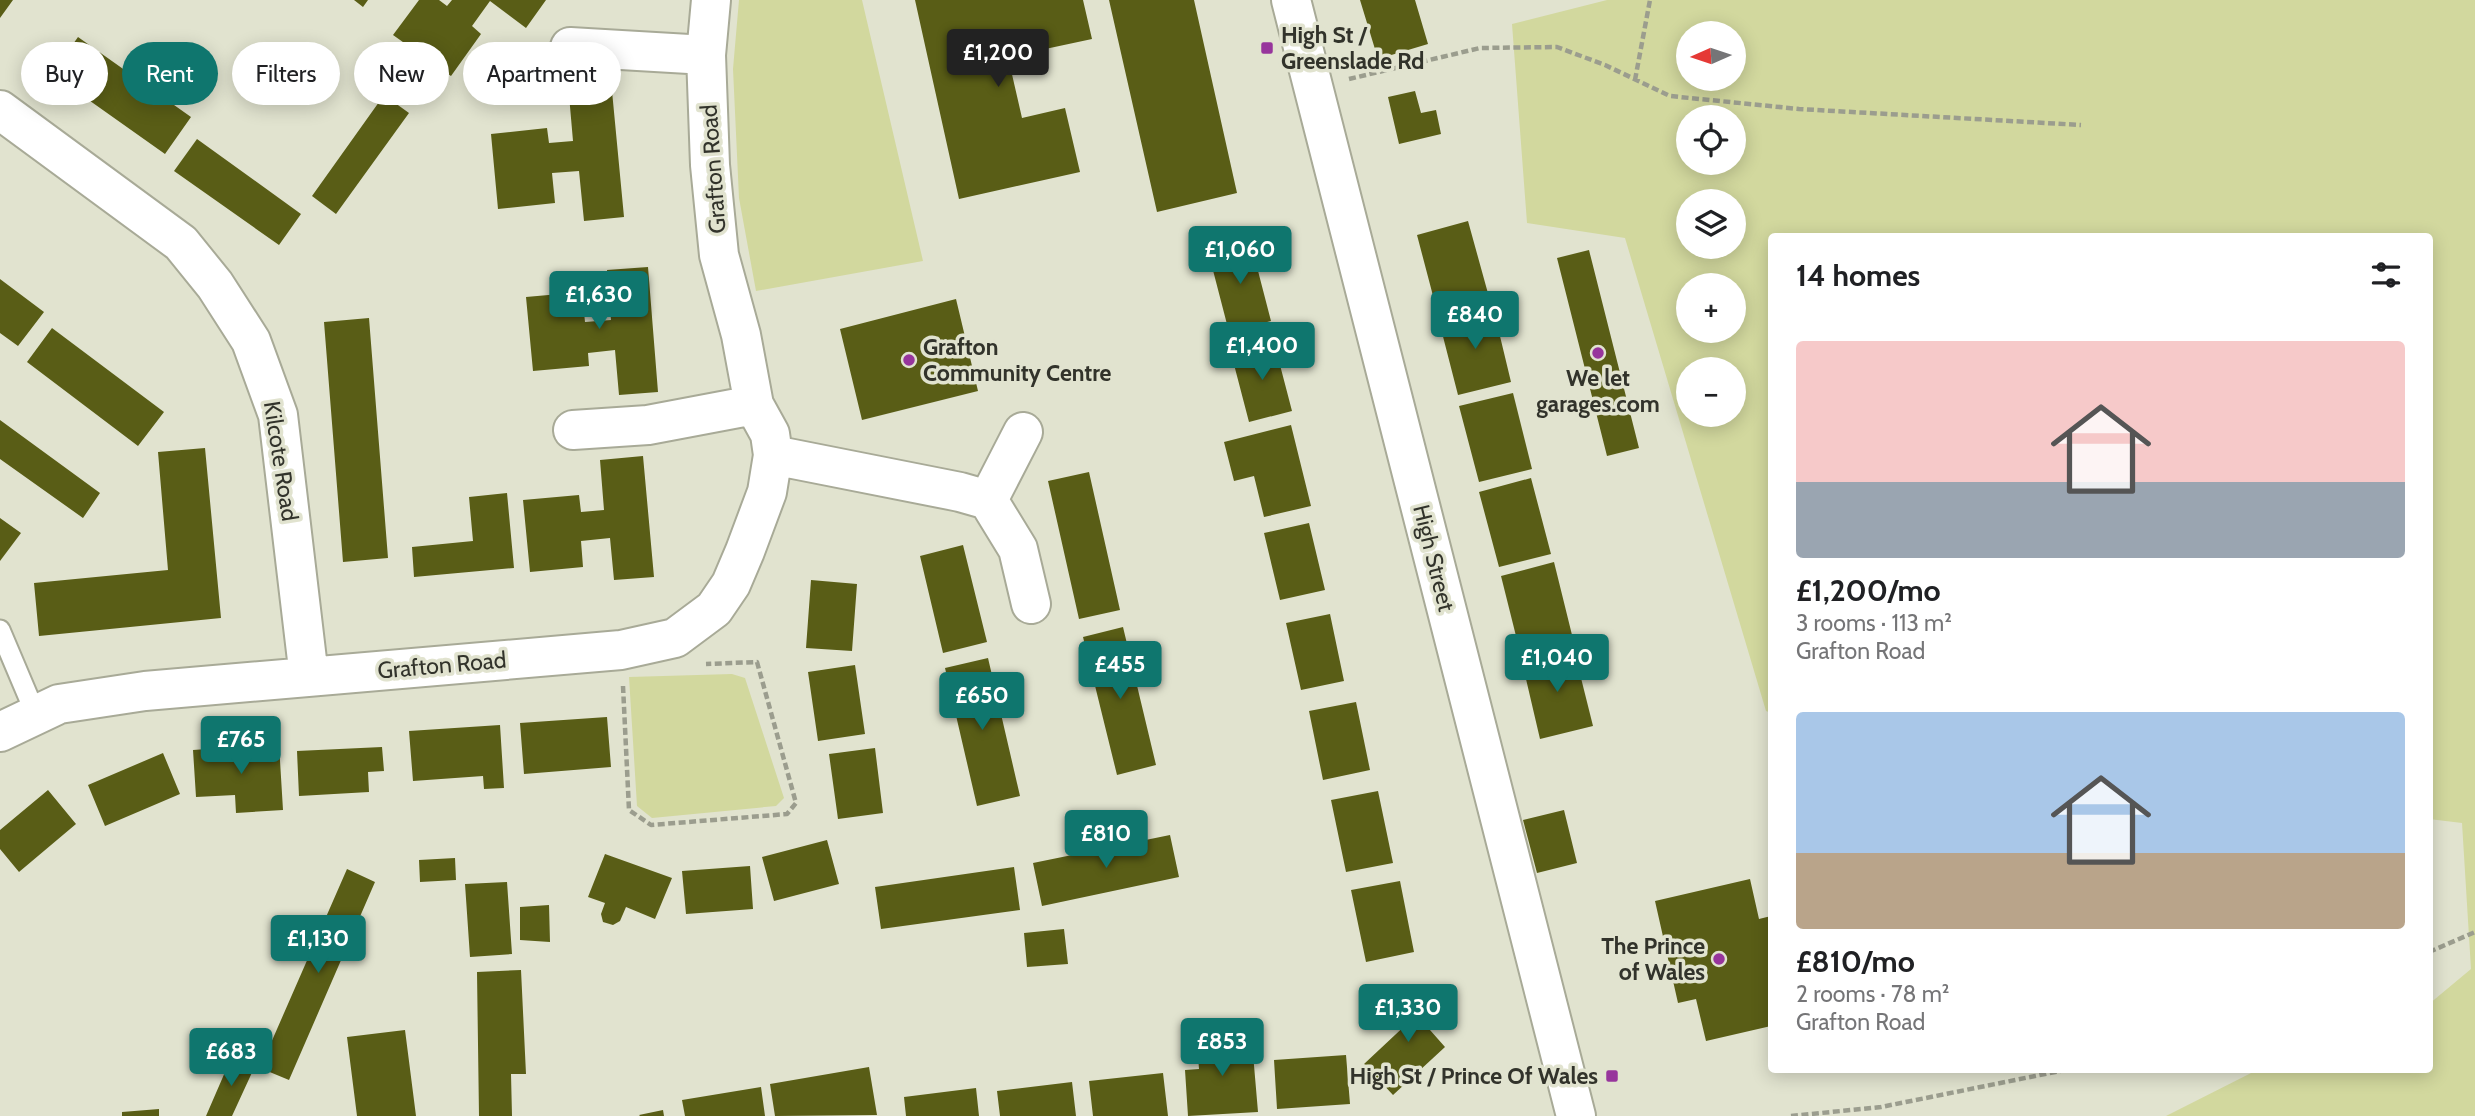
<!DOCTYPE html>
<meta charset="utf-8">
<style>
:root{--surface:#fff;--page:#f2f2f2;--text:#202124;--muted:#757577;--accent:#0f766e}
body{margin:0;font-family:Cabin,sans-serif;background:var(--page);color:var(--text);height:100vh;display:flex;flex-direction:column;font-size:26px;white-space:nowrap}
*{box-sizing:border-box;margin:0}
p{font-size:23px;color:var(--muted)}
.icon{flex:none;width:38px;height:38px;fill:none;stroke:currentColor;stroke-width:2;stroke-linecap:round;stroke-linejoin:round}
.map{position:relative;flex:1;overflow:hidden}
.details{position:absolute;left:1768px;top:233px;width:665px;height:840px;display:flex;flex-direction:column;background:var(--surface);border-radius:7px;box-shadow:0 4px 18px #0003}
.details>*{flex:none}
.banner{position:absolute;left:21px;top:42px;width:665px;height:63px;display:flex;gap:14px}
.needle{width:46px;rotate:267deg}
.fabs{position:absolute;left:1676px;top:21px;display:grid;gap:14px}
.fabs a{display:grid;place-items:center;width:70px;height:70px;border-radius:50%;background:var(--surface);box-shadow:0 4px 18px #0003;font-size:35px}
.price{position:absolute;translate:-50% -60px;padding:0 16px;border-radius:7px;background:var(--accent);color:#fff;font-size:23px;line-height:46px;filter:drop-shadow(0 2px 4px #0008)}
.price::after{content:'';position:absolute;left:50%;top:42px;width:21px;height:16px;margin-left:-10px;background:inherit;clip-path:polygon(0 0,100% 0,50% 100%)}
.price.selected{background:#222;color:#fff}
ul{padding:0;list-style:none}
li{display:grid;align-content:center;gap:14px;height:371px;padding:0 28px}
li span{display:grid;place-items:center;height:217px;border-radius:7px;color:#555}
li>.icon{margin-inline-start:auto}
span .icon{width:126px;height:126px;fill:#fffc;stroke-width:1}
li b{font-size:30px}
h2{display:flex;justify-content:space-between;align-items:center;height:84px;padding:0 28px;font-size:30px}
.pill{padding:0 24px;border-radius:32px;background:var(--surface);box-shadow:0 4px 18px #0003;font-size:24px;line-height:63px}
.pill.selected{background:var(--accent);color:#fff}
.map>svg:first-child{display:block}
.green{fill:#d2d89e;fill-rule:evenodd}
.building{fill:#595d16}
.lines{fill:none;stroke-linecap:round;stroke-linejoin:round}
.service-casing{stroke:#a8aa97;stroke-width:23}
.minor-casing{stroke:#a8aa97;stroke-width:42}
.tertiary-casing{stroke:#a8aa97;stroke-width:42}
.path{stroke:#9b9d8e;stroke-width:4.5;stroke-dasharray:7 3.5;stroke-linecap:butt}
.service{stroke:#fff;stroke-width:19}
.minor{stroke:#fff;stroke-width:38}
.tertiary{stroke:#fff;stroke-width:38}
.poi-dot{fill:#97359c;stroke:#e1e3cf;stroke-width:2.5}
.labels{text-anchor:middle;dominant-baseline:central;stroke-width:7;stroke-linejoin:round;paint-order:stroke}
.poi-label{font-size:23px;font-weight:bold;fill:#32332b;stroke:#e1e3cf;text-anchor:start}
.street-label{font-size:23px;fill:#32332b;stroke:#e1e3cf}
</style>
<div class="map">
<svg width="2475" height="1116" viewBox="0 0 2475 1116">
<rect width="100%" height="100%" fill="#e1e3cf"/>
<path class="green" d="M739 0H862L923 261 756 291 739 198 733 69Z
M1607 0H2475V1116H2166L2259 1069H2429V1004L2471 969 2462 823 2429 819V236H1771V713L1766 711 1625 238 1527 223 1512 24ZM1734 33V79H1689V33ZM1734 117V163H1689V117ZM1689 201H1734V247H1689ZM1734 285V331H1689V285ZM1734 369V415H1689V369Z
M732 674 745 678 784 798 776 806 652 818 637 806 629 677Z"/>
<path class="building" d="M0 0H13L0 18Z
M354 0H368L363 7Z
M419 0H439L447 6 452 0H546L526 28 490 1 472 26 481 34 451 76 393 35Z
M915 0H1083L1092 39 1008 57 1022 118 1065 108 1080 172 959 199Z
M1109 0H1194L1237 193 1157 212Z
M1360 0H1415L1428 44 1378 59Z
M78 37 191 117 165 154 52 74Z
M612 91 624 217 584 221 579 171 552 173 555 203 498 209 491 134 547 128 549 143 573 141 569 95Z
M1415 91 1421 113 1436 110 1441 134 1399 144 1388 97Z
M384 95 409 113 336 214 312 196Z
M197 139 301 214 279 245 174 171Z
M1468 221 1489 297 1437 311 1417 235Z
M1250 240 1271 321 1229 332 1208 251Z
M1589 250 1639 448 1607 456 1557 258Z
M648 267 658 392 619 395 615 350 588 353 589 366 533 371 526 297 582 292 585 322 611 320 607 270Z
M0 279 44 312 18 346 0 333Z
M956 299 978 391 862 420 840 329Z
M1493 307 1511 382 1458 395 1439 321Z
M369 318 388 558 343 562 324 322Z
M52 328 164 412 138 446 27 362Z
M1274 342 1292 411 1249 422 1231 353Z
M1513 393 1532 469 1479 482 1459 406Z
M0 420 100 493 83 518 0 459Z
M1291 425 1311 506 1264 517 1254 476 1234 481 1224 442Z
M205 448 221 618 39 636 34 583 168 570 158 452Z
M643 456 654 577 614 580 610 538 581 541 583 567 530 572 523 500 579 495 581 512 604 510 600 460Z
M1089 472 1120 610 1079 619 1048 481Z
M1531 478 1551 554 1499 567 1479 492Z
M507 493 514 568 414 577 412 547 473 541 469 497Z
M0 518 21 533 0 561Z
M1309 523 1325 590 1280 600 1264 533Z
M963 545 987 642 943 653 920 556Z
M1554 562 1573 639 1520 652 1501 576Z
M811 580 857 584 852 651 806 648Z
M1330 614 1344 681 1301 690 1286 623Z
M1123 627 1156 765 1117 775 1083 637Z
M1574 650 1593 726 1540 739 1522 662Z
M988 658 1020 796 977 806 945 668Z
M855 665 865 734 818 741 808 672Z
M1356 702 1370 770 1323 780 1309 711Z
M607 717 611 767 524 774 520 723Z
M500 725 504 788 484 789 483 776 413 781 409 731Z
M279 744 283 810 236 813 235 795 196 797 193 750Z
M382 747 384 771 368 772 369 792 299 796 297 751Z
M875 748 883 813 838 819 829 754Z
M163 753 180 794 105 826 88 785Z
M48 790 76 824 19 872 0 849V830Z
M1378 791 1393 863 1346 872 1331 800Z
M1564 810 1577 863 1537 873 1523 820Z
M1170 835 1179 877 1042 906 1033 863Z
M827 840 839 884 774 901 762 857Z
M605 854 672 878 655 919 626 907 620 921 613 925 603 922 601 914 605 903 588 897Z
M455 858 456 880 420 882 419 860Z
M750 866 753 909 686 914 682 871Z
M1014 867 1020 910 881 929 875 887Z
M347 869 375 882 289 1080 260 1068Z
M1750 879 1759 919 1771 916V1026L1706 1041 1696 999 1678 1003 1655 901Z
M1400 881 1414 952 1366 962 1351 890Z
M507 882 512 954 470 957 465 884Z
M549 905 550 942 520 940V907Z
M1064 929 1068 964 1027 967 1024 933Z
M521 970 526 1074H511L512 1116H479L477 972Z
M1415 987 1444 1018 1430 1030 1445 1047 1393 1095 1364 1064 1411 1020 1397 1004Z
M1214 1029 1215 1045 1252 1042 1258 1112 1188 1116 1185 1070 1199 1069 1196 1030Z
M405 1030 416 1116H357L347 1037Z
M1346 1055 1350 1104 1277 1109 1274 1060Z
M232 1056 255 1066 232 1116H206Z
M869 1067 877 1115 775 1116 770 1084Z
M1163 1073 1168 1116H1093L1089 1081Z
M1072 1082 1076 1116H1000L997 1091Z
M761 1087 765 1116H685L682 1100Z
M976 1088 979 1116H906L904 1097Z
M159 1109V1116H122V1112Z
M663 1110 664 1116H640L639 1115Z"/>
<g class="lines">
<defs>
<path id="service" d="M0 630 36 715"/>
<path id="minor" d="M570 47 706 55
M0 110 181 243 215 285 251 341 278 415 309 677
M573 430 648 425 754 405
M773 455 960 492 988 500 1018 549 1031 604
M988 500 1023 432
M0 732 59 704 145 691 621 650 675 638 714 609 731 584 745 551 767 492 773 455 770 434 754 405 741 335 719 255 710 165 706 55 711 0"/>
<path id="tertiary" d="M1291 0 1576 1116"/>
</defs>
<use href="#service" class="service-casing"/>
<use href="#minor" class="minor-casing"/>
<use href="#tertiary" class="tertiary-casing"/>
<path class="path" d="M1349 79 1480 48 1557 47 1605 65 1670 96 1799 109 2081 125
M1635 80 1650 0
M623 686 629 810 651 825 787 814 796 803 757 662 706 664
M2429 952 2475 932
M1791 1116 1881 1107 2070 1069"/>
<use href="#service" class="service"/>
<use href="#minor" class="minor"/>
<use href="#tertiary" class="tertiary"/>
</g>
<g class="poi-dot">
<rect x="1260" y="41" width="14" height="14" rx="3.5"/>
<circle cx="1598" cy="353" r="7"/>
<circle cx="909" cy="360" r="7"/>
<circle cx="1719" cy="959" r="7"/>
<rect x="1605" y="1069" width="14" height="14" rx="3.5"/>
</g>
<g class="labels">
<g class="poi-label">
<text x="1281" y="35">High St /<tspan x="1281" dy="26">Greenslade Rd</tspan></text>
<text x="923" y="347">Grafton<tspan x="923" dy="26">Community Centre</tspan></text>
<text x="1598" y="378" text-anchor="middle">We let<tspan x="1598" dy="26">garages.com</tspan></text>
<text x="1705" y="946" text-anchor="end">The Prince<tspan x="1705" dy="26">of Wales</tspan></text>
<text x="1598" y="1076" text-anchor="end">High St / Prince Of Wales</text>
</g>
<g class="street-label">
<text transform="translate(713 169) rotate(-94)">Grafton Road</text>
<text transform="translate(281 461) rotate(81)">Kilcote Road</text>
<text transform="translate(1434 558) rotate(76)">High Street</text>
<text transform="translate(442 665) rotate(-5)">Grafton Road</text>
</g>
</g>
</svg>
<div class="fabs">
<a><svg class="needle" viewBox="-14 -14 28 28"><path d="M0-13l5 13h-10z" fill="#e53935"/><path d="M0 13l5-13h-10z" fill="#757577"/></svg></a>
<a><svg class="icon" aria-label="locate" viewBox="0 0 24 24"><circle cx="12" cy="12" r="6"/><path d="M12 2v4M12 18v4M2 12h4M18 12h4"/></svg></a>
<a><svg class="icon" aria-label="layers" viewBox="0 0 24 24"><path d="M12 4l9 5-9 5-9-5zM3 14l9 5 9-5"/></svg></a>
<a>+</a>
<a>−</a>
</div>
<b class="price selected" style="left:998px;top:89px">£1,200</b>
<b class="price" style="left:1240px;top:286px">£1,060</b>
<b class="price" style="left:599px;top:331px">£1,630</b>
<b class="price" style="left:1475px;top:351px">£840</b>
<b class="price" style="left:1262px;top:382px">£1,400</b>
<b class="price" style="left:1557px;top:694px">£1,040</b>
<b class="price" style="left:1120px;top:701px">£455</b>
<b class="price" style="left:982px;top:732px">£650</b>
<b class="price" style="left:241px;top:776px">£765</b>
<b class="price" style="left:1106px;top:870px">£810</b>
<b class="price" style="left:318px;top:975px">£1,130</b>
<b class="price" style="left:1408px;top:1044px">£1,330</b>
<b class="price" style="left:1222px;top:1078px">£853</b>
<b class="price" style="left:231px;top:1088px">£683</b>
<div class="banner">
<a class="pill">Buy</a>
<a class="pill selected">Rent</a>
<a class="pill">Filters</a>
<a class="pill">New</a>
<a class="pill">Apartment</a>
</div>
<section class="details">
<h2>14 homes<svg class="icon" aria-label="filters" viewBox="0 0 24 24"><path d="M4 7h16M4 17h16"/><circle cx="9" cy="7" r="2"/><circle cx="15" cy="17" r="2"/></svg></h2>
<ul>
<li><span style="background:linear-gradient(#f6c9c9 65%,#9aa5b1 0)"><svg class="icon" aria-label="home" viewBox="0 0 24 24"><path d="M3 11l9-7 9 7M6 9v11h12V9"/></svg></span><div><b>£1,200/mo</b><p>3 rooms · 113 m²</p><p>Grafton Road</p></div></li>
<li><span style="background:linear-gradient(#a9c7e8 65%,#b9a48a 0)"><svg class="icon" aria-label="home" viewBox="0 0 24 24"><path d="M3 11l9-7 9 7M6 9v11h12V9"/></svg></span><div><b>£810/mo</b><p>2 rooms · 78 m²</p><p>Grafton Road</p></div></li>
</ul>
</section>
</div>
